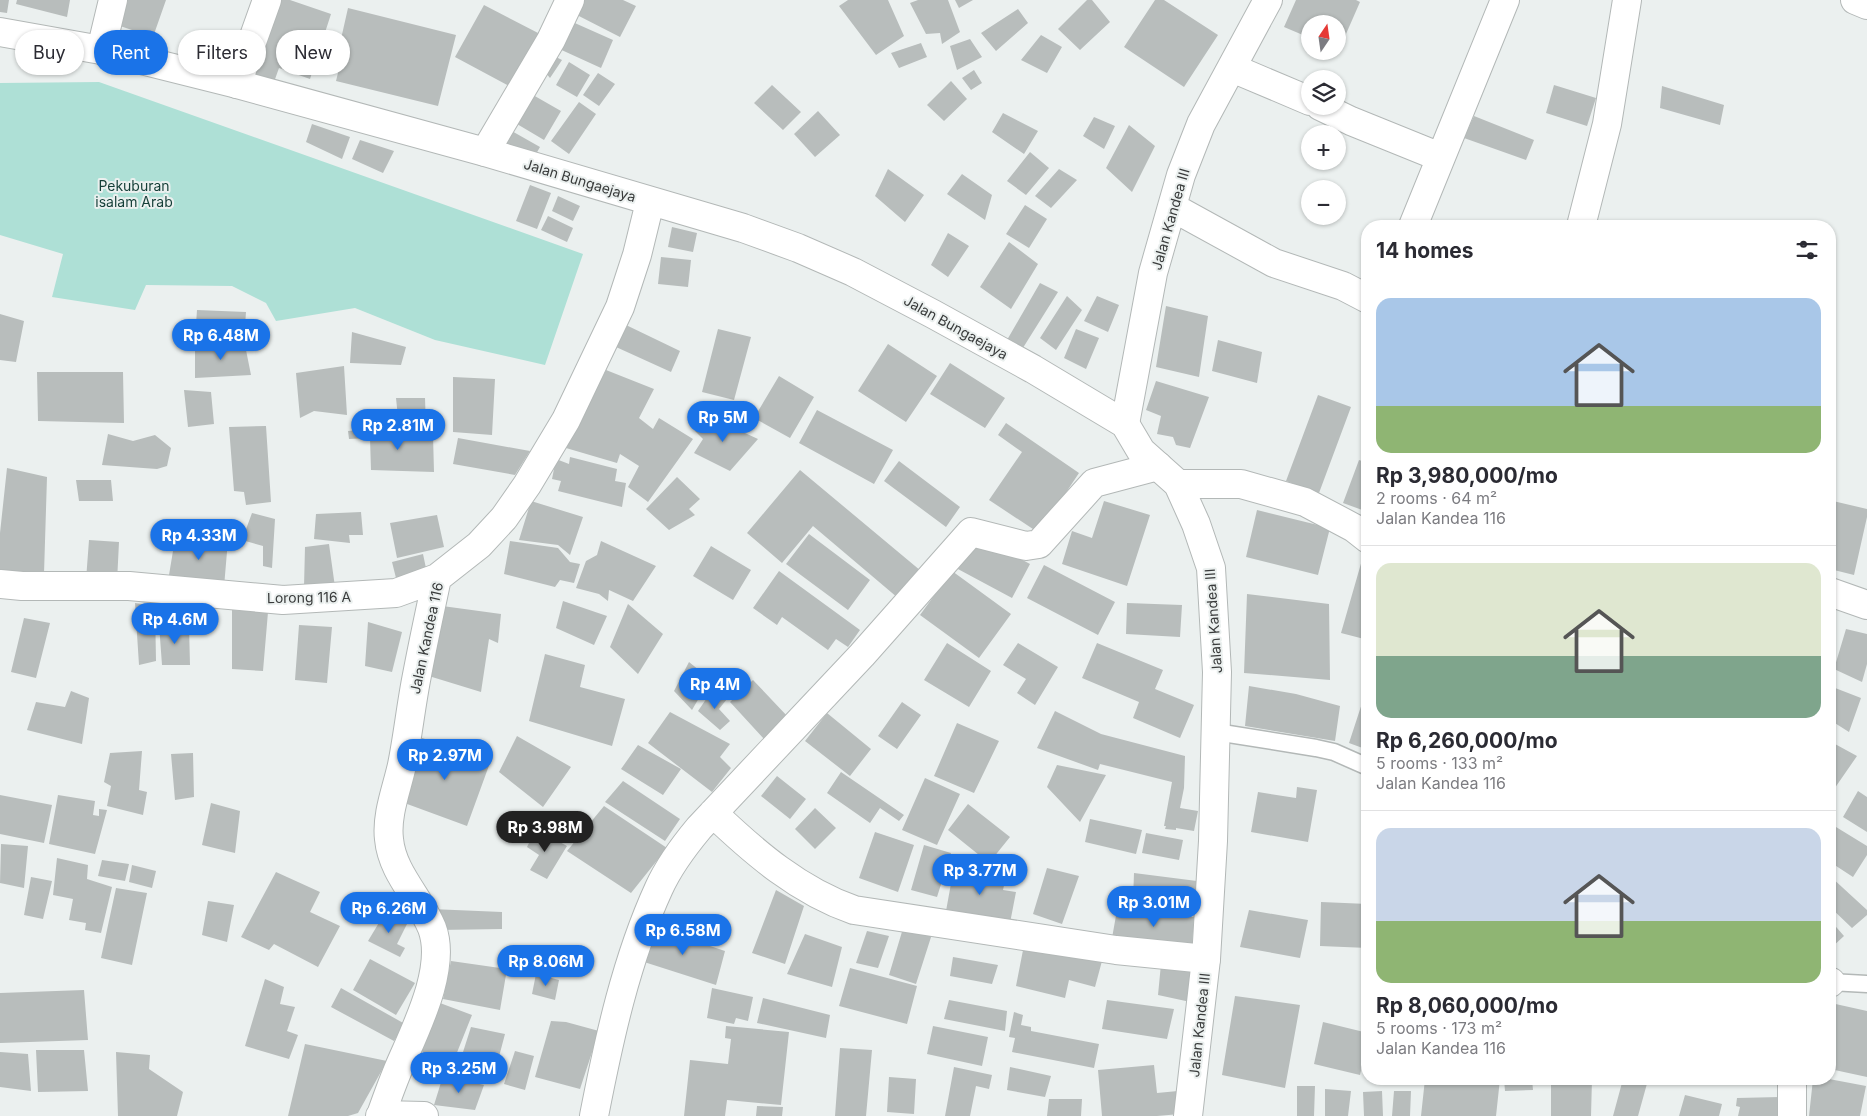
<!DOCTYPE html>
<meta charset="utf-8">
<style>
:root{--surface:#fff;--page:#f7f7f7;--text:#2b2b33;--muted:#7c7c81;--line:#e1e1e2;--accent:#1a73e8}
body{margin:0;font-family:Inter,sans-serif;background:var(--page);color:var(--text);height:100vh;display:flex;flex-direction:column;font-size:19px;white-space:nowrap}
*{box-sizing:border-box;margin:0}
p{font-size:16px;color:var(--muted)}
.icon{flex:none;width:28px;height:28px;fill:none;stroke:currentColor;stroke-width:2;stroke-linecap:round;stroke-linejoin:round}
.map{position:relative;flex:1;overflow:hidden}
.side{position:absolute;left:1361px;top:220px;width:475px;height:865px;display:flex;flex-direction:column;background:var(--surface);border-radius:20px;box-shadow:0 1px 4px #0004}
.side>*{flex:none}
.hud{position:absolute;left:15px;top:30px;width:475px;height:45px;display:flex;gap:10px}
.needle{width:32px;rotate:13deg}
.fabs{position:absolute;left:1301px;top:15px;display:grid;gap:10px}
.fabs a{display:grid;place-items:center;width:45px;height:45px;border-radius:50%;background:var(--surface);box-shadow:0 1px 4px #0004;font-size:25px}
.price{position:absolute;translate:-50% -42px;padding:0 11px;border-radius:18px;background:var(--accent);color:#fff;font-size:16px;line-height:32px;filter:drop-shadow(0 1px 2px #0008)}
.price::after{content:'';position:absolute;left:50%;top:30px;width:15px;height:11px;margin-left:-8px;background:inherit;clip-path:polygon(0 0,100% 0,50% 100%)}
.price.on{background:#222;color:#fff}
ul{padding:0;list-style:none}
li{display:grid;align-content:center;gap:10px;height:265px;padding:0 15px}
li+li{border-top:1px solid var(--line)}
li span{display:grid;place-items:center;height:155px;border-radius:15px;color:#555}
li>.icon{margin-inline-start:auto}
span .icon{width:90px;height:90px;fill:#fffc;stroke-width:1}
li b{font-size:21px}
h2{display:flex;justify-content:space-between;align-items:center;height:60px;padding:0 15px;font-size:21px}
.tag{padding:0 18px;border-radius:22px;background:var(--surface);box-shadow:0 1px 4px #0004;font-size:18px;line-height:45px}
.tag.on{background:var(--accent);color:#fff}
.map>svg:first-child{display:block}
.green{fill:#aee0d6}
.building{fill:#b8bdbc}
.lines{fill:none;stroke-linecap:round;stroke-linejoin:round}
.lane-casing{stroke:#b3b8b7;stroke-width:19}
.street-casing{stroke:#b3b8b7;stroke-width:30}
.secondary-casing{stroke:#b3b8b7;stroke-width:30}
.lane{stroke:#fff;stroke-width:16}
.street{stroke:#fff;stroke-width:28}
.secondary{stroke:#fff;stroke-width:28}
.labels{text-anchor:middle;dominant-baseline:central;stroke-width:4;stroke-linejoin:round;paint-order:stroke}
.street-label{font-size:14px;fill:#393b3b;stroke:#ebf0ef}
.park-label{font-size:14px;fill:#143e37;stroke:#ebf0ef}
</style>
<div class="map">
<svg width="1867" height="1116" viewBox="0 0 1867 1116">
<rect width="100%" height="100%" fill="#ebf0ef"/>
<path class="green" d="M99 82 583 254 545 365 435 340 355 308 276 321 266 303 232 286 146 285 135 310 52 297 63 254 0 235V83Z"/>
<path class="building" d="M0 0H9L7 13 0 12Z
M17 0H70L67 17 16 4Z
M128 0H166L153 37 120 26Z
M275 0H290L331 14 310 79 279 68 274 82 251 74Z
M581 0H623L636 6 620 37 575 14Z
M848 0H888L904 36 876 55 839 6Z
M918 0H948L960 32 942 44 940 33 926 34 910 3Z
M955 0H973L959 8Z
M1087 0H1092L1110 22 1080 50 1058 29Z
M1155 0H1164L1218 35 1184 87 1124 47Z
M1296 0H1356L1360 2 1339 50 1338 49V24H1310V38L1284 27Z
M484 5 540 34 511 87 455 57Z
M348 8 456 35 438 106 336 81 346 40 341 39Z
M1018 9 1028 23 996 51 981 33Z
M568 20 613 40 601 68 555 47Z
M1041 35 1062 47 1047 73 1021 60Z
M970 39 982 57 957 70 950 46Z
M921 43 927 57 899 68 891 53Z
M554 56 562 60 550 78 545 72Z
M569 62 590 75 577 97 556 85Z
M974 70 982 83 971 90 962 78Z
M598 73 615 84 599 106 583 95Z
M951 81 967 99 944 121 927 105Z
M772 85 801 112 783 130 754 103Z
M1554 85 1596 98 1587 126 1546 113Z
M1662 86 1724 105 1720 125 1660 108Z
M533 95 561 111 544 140 517 124Z
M579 102 596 114 569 154 551 141Z
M818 111 840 135 815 157 794 134Z
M1003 113 1038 131 1024 154 992 132Z
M1474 116 1534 140 1526 160 1464 138Z
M1094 117 1115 126 1104 149 1083 136Z
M312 124 350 137 342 159 306 142Z
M1129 125 1155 146 1132 192 1106 168Z
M510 130 540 147 532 161 502 145Z
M360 140 394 151 383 173 352 159Z
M1030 152 1049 168 1026 195 1007 181Z
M888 169 924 195 905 222 875 196Z
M1059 169 1077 180 1051 208 1035 196Z
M962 174 992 195 985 220 947 194Z
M530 185 551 193 537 229 516 221Z
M558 196 580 206 573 221 552 211Z
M1025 205 1047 219 1029 248 1006 234Z
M548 216 573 228 567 242 541 230Z
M672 227 697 233 693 252 668 247Z
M948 233 969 246 948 277 931 265Z
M1009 242 1038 264 1011 309 980 287Z
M661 257 691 260 688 287 658 284Z
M1040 283 1058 292 1021 351 1007 340Z
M1067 296 1082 310 1056 350 1040 338Z
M1097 296 1119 305 1108 332 1084 321Z
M1166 306 1208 316 1199 377 1156 367Z
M197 310 246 312 244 340 195 339Z
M0 314 24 321 16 362 0 360Z
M626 325 680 351 671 372 616 347Z
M718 329 751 337 734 400 702 392Z
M1076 329 1099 338 1086 369 1064 358Z
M352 332 406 347 401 365 350 363Z
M1218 340 1262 352 1257 383 1212 371Z
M195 344 245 345 251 375 195 378Z
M888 344 937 376 906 422 858 391Z
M950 363 1005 398 985 428 930 394Z
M344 366 347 415 314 411 300 418 296 373Z
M606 370 654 389 639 418 653 429 659 418 693 439 648 502 628 487 639 466 620 454 617 463 566 448Z
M37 372H123L124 423 38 421Z
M779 376 814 397 790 438 754 418Z
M453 377 495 379 492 435 453 432Z
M1156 381 1209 397 1190 448 1176 445 1173 437 1157 434 1161 416 1146 410Z
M184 390 211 392 214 424 188 427Z
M1318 395 1351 407 1319 493 1286 481Z
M396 398H425L426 428 399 427Z
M817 410 893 450 874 484 799 443Z
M708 416 758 439 730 471 694 453 703 439 695 431Z
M1006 423 1079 473 1039 533 989 500 1022 452 998 435Z
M266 426 271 502 246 505 244 492 234 491 229 427Z
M380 428 387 436 433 435 434 472 371 470 370 438 349 439 348 431Z
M108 434 133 441 155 435 171 448 167 466 157 469 102 465Z
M458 438 530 451 515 475 453 464Z
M570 457 617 469 615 481 626 483 622 507 558 491 561 481 552 479 556 459 569 464Z
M1359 460 1368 463V506L1365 511 1343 503Z
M899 461 960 507 946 527 884 481Z
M7 468 47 477 44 574 0 571V533Z
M800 470 921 571 898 598 813 526 782 563 747 533Z
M677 477 700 499 689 509 695 515 669 530 646 509Z
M76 480H111L113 501H79Z
M531 501 583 517 570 555 558 545 519 540Z
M1104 501 1150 515 1127 586 1062 564 1072 531 1092 538Z
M1833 501 1867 509V517L1854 575 1830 569V512Z
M1257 510 1330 528 1318 575 1246 557Z
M361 512 363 535H349L350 543 314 539 316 514Z
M252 513 275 519 272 568 263 566V546L242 540Z
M437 515 444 547 397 558 390 523Z
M176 533 228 540 224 587 168 581Z
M809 534 870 580 848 610 786 564Z
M974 534 1030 564 1012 598 956 568Z
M89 540 119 542 117 582 86 580Z
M510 541 558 548 570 562 580 564 574 583 560 580 555 587 504 574Z
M601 541 656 566 633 601 609 590 608 601 599 594 576 588 586 561 597 555Z
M329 544 335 587H304L305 547Z
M711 546 751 570 733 600 693 576Z
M423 554 427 573 397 582 392 562Z
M1362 560 1368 562V640L1341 633Z
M1044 565 1115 602 1098 635 1027 598Z
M779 571 860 630 848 647 836 639 828 650 782 617 777 625 753 608Z
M952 571 1011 614 979 658 920 615Z
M1247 594 1329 604 1330 680 1244 673Z
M563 601 607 616 594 645 556 628Z
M135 603 155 606 156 661 139 665Z
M1127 603 1182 605 1180 637 1126 634Z
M628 604 663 634 638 674 610 647Z
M435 605 501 614 498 643 489 639 481 692 419 673Z
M232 610 268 612 263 671 232 669Z
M24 618 50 623 36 678 11 672Z
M368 622 402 632 392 672 365 666Z
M159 624 189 626 190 665H162Z
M299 625 332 627 327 683 295 680Z
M1846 629 1867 634V664L1862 682 1834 669Z
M947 643 991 671 969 707 924 680Z
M1018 643 1058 667 1035 705 1017 693 1026 679 1003 665Z
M1097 643 1163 670 1155 689 1194 705 1180 738 1133 718 1139 702 1082 678Z
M545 654 585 665 580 687 625 699 612 746 529 721Z
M689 662 710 679 692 710 674 691Z
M753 680 789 718 765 740 730 702Z
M1249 686 1296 694 1340 706 1335 741 1245 726Z
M1830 686 1861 698 1849 732 1830 720Z
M1367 688H1368V750L1349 743Z
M713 689 727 699 719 709 730 721 720 730 698 711Z
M71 691 89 698 82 744 27 730 36 702 65 707Z
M902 702 921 715 897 749 878 736Z
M1055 711 1101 734 1185 756 1184 788 1180 808 1198 811 1194 831 1176 828V830L1165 829 1166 826H1164L1172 782 1100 764 1098 770 1037 748Z
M670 712 730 744 720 757 731 768 712 792 648 743Z
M827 713 871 749 850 776 805 741Z
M957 723 999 741 974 793 934 776Z
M517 736 571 767 543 807 499 772Z
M422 738 491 760 467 826 399 801Z
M1835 744 1857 756 1830 795V751Z
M638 745 681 769 663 795 621 769Z
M142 751 139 790 147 792 143 815 107 806 111 786 104 782 110 753Z
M193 753 194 797 175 800 171 754Z
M1057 765 1106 775 1080 822 1047 787Z
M841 772 904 815 899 821 880 808 870 823 827 793Z
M777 776 806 799 790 819 761 796Z
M925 778 960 794 937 845 902 830Z
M623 781 680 819 665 841 605 802Z
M1297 787 1317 790 1308 842 1251 832 1258 792 1296 798Z
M1858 791 1867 797V832L1843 817Z
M0 795 52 805 44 843 0 834Z
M58 795 95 801 93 815 99 816V809L107 810 95 854 49 844Z
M211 803 240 811 235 853 202 845Z
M968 804 1010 837 989 863 948 830Z
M604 806 667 848 631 893 567 851Z
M815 808 836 828 815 849 795 829Z
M1090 819 1142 830 1136 854 1085 842Z
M1836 827 1867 846V855L1853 877 1830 862V836Z
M536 829 567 846 547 879 530 870 539 855 527 847Z
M875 832 914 845 898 892 859 878Z
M1146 833 1183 840 1179 860 1142 853Z
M1 844 28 846 24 888 0 883Z
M924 845 951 853 937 897 911 890Z
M57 858 88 865 87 879 112 887 101 933 85 930 86 923 69 920 73 899 53 895Z
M102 860 129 864 125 881 98 876Z
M132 865 156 871 152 888 129 882Z
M954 867 1006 876 1003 890 1016 892 1010 923 946 911Z
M1047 868 1079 876 1062 924 1033 914Z
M276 872 320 892 310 912 340 926 318 967 274 944 269 950 241 937Z
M1134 873 1197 881 1194 907 1133 901Z
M1830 876 1867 910V915L1852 928 1830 907Z
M31 877 52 881 43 919 24 915Z
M116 888 147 893 132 965 101 958Z
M776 890 804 906 785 964 752 953Z
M208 901 234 905 227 942 202 935Z
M1321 902 1368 904V948L1320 946Z
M431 909 502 912V929L438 930Z
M1117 910 1194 917 1192 946 1112 938Z
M1249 910 1308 920 1300 958 1240 947Z
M386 911 408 922 397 944 405 948 400 957 368 941Z
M1830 920 1844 936 1830 949Z
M904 925 932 934 916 984 889 975Z
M650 926 725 951 716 985 641 961Z
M867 931 889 936 878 968 856 963Z
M805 934 842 947 832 987 787 974Z
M1024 945 1102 961 1095 987 1069 980 1065 998 1016 986Z
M953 957 998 965 992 984 950 976Z
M370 959 415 983 396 1015 353 990Z
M451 961 507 969 500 1010 443 999Z
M1161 964 1202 971 1195 1003 1158 995Z
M850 968 917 986 907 1024 839 1006Z
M536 974 559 980 555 1000 532 994Z
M265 979 284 987 280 1004 295 1007 287 1031 298 1035 289 1059 245 1046Z
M341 988 405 1024 394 1041 331 1007Z
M712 988 753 997 748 1021 736 1018 734 1024 707 1018Z
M84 990 88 1040 0 1043V993Z
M1235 996 1300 1005 1285 1088 1222 1075Z
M763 998 830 1015 826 1038 757 1023Z
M949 1000 1007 1011 1005 1031 944 1019Z
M1107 1000 1174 1009 1167 1039 1102 1029Z
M440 1003 472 1015 450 1070 420 1050Z
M1831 1003 1867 1011V1077L1830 1069Z
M1014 1012 1023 1015 1021 1025 1031 1027V1031L1099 1044 1094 1068 1012 1052 1015 1038 1009 1037Z
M551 1021 566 1022 599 1031 580 1089 535 1077Z
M1323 1022 1368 1033V1041L1360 1075 1314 1064Z
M726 1026 789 1032 781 1105 727 1100 725 1116H684L690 1060 728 1064 731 1039 725 1038Z
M933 1026 988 1037 982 1066 927 1054Z
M471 1027 505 1034 492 1083 456 1074Z
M305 1044 387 1061 358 1113 348 1116H288Z
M840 1048 872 1050 866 1116H835Z
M36 1050H84L88 1091 38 1092Z
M515 1051 534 1056 525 1090 504 1084Z
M0 1052 28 1054 31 1091 0 1087Z
M116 1052 150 1055 149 1069 183 1092 177 1116H118Z
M1154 1065 1157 1093 1178 1091 1180 1114 1157 1116H1102L1098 1070Z
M954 1067 992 1075 989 1089 976 1086 970 1116H945Z
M1010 1067 1051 1076 1045 1097 1007 1090Z
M443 1076 484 1085 475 1110 434 1105Z
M889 1077 916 1079 914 1114 887 1112Z
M1425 1079H1500L1496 1116H1421Z
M1504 1079H1532L1533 1090 1505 1091Z
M1551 1079H1592L1591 1116H1551Z
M1623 1079 1648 1080 1638 1116H1613Z
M1813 1079H1829L1866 1086 1860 1116H1809Z
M1297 1086H1315L1314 1116H1297Z
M1325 1089 1351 1091 1348 1116H1325Z
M1382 1091 1383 1116H1364L1363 1092Z
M1394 1091H1411L1410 1116H1392Z
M1685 1095 1722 1104 1719 1116H1679Z
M1780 1097 1777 1116H1738L1740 1107 1736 1106 1737 1098Z
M1049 1099H1082L1081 1116H1047Z
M757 1106 783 1107 782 1116H756Z"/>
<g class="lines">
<defs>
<path id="lane" d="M1216 732 1316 748 1334 752 1368 767
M1830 982 1867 984"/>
<path id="street" d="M1855 0 1867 5
M101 50 113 0
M1232 68 1310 101
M237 84 267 0
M1320 106 1351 121 1440 157
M485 152 551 40 570 0
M1172 207 1274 263 1343 286 1368 299
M1413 226 1505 0
M1581 226 1607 124 1627 0
M1125 424 1153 273 1181 175 1201 124 1268 0
M1178 484H1241L1305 502 1354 528 1368 539
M0 584 22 586H129L283 600 396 593 437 578
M1830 592 1867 605
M713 813C755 853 799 891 854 910L1116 950 1206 959
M1830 983 1831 982
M381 1115C387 1098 393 1081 400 1065 416 1028 447 968 432 928 420 898 392 873 389 839 386 815 397 788 402 765 408 735 411 705 417 675 423 643 430 611 437 578L479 545 504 518 527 485 566 420 620 307 637 255 650 202
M380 1116 381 1115 424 1116
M594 1116C609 1039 626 960 659 888 669 866 684 846 699 828L862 655 971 532 1026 546 1039 544 1094 483 1158 466
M1792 1116V1079"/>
<path id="secondary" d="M0 32 101 50 237 84 485 152 743 228 798 248 853 272 933 314 1033 369 1125 424 1141 451 1178 484 1196 524 1211 568 1217 672 1213 841 1206 959 1188 1116"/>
</defs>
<use href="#lane" class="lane-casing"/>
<use href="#street" class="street-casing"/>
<use href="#secondary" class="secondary-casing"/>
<use href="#lane" class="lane"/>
<use href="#street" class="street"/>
<use href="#secondary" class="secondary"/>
</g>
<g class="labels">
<g class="street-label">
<text transform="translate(580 180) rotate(17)">Jalan Bungaejaya</text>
<text transform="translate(1170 219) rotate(-74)">Jalan Kandea III</text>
<text transform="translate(956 327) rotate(29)">Jalan Bungaejaya</text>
<text transform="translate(309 597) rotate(-1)">Lorong 116 A</text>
<text transform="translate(1213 621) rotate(-94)">Jalan Kandea III</text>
<text transform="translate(426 638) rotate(-78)">Jalan Kandea 116</text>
<text transform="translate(1199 1025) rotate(-84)">Jalan Kandea III</text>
</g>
<g class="park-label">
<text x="134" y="185">Pekuburan<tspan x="134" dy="16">isalam Arab</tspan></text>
</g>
</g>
</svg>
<div class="fabs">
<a><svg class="needle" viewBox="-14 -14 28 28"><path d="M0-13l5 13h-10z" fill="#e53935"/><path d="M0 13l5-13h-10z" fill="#7c7c81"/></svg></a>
<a><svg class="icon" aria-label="layers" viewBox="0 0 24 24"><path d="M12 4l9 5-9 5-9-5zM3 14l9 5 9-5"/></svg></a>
<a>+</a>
<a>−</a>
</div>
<b class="price" style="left:221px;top:361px">Rp 6.48M</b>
<b class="price" style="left:723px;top:443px">Rp 5M</b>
<b class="price" style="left:398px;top:451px">Rp 2.81M</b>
<b class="price" style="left:199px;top:561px">Rp 4.33M</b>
<b class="price" style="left:175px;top:645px">Rp 4.6M</b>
<b class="price" style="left:715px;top:710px">Rp 4M</b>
<b class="price" style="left:445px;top:781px">Rp 2.97M</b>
<b class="price on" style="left:545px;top:853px">Rp 3.98M</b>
<b class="price" style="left:980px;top:896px">Rp 3.77M</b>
<b class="price" style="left:1154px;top:928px">Rp 3.01M</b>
<b class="price" style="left:389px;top:934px">Rp 6.26M</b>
<b class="price" style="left:683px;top:956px">Rp 6.58M</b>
<b class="price" style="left:546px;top:987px">Rp 8.06M</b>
<b class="price" style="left:459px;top:1094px">Rp 3.25M</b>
<div class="hud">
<a class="tag">Buy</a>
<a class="tag on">Rent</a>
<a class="tag">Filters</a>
<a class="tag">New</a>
</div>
<section class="side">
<h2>14 homes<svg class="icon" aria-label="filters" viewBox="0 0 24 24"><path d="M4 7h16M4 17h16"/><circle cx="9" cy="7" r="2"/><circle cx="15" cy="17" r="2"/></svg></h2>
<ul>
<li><span style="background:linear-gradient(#a9c7e8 70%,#8fb573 0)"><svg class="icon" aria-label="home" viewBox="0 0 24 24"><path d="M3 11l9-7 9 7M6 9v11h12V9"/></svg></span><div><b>Rp 3,980,000/mo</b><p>2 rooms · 64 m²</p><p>Jalan Kandea 116</p></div></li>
<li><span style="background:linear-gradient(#dfe7d0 60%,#7fa58c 0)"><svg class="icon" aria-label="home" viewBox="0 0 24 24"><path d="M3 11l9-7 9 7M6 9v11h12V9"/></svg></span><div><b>Rp 6,260,000/mo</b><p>5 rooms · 133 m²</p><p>Jalan Kandea 116</p></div></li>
<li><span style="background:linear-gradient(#c9d6e8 60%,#8fb573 0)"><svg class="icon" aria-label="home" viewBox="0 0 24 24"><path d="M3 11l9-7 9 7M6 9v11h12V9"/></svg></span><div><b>Rp 8,060,000/mo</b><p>5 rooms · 173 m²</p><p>Jalan Kandea 116</p></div></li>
</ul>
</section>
</div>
